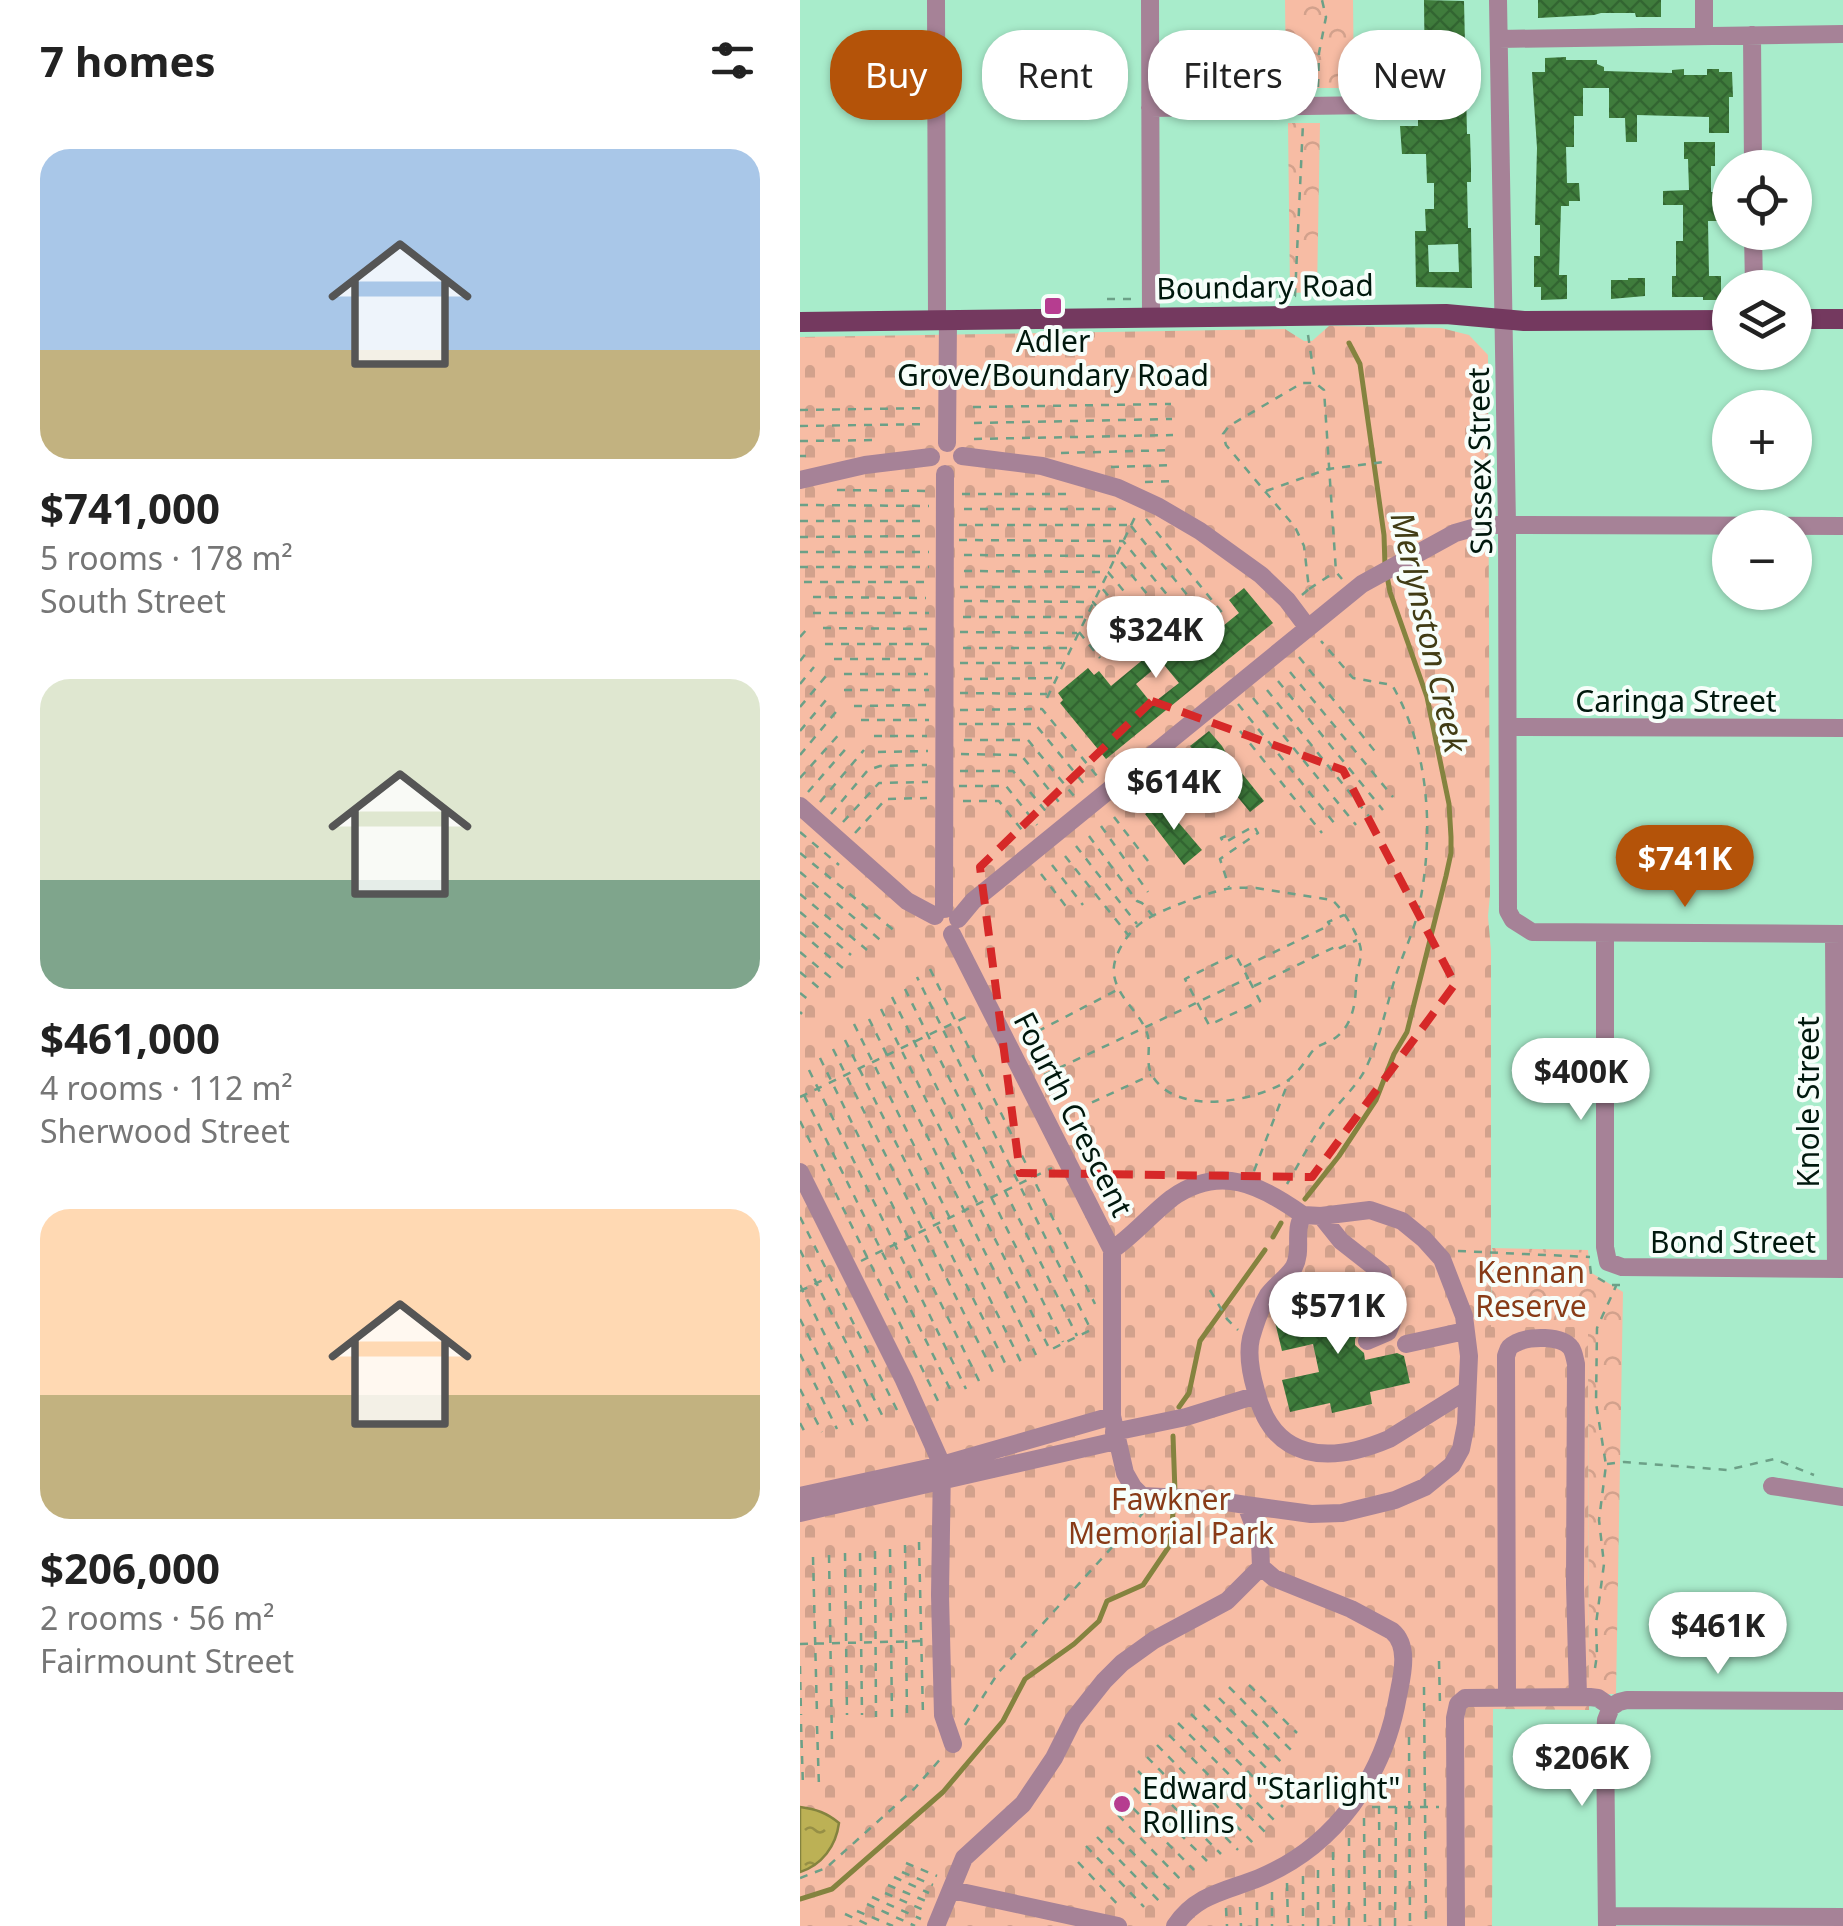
<!DOCTYPE html>
<meta charset="utf-8">
<style>
:root{--surface:#fff;--page:#f6f6f6;--text:#222;--muted:#767676;--accent:#b45309}
body{margin:0;font-family:"Noto Sans",sans-serif;background:var(--page);color:var(--text);height:100vh;display:flex;flex-direction:column;font-size:38px;white-space:nowrap}
*{box-sizing:border-box;margin:0}
p{font-size:32px;color:var(--muted)}
.icon{flex:none;width:55px;height:55px;fill:none;stroke:currentColor;stroke-width:2;stroke-linecap:round;stroke-linejoin:round}
.map{position:relative;flex:1;overflow:hidden}
.details{display:flex;flex-direction:column;background:var(--surface);width:800px}
.details>*{flex:none}
.top-card{position:absolute;left:30px;top:30px;width:862px;height:90px;display:flex;gap:20px}
.fabs{position:absolute;left:912px;top:150px;display:grid;gap:20px}
.fabs a{display:grid;place-items:center;width:100px;height:100px;border-radius:50%;background:var(--surface);box-shadow:0 2px 8px #0004;font-size:50px}
.price{position:absolute;translate:-50% -85px;padding:0 22px;border-radius:35px;background:#fff;color:#222;font-size:32px;line-height:65px;filter:drop-shadow(0 2px 5px #0008)}
.price::after{content:'';position:absolute;left:50%;top:60px;width:30px;height:22px;margin-left:-15px;background:inherit;clip-path:polygon(0 0,100% 0,50% 100%)}
.price.current{background:var(--accent);color:#fff}
ul{padding:0;list-style:none}
li{display:grid;align-content:center;gap:20px;height:530px;padding:0 40px}
li span{display:grid;place-items:center;height:310px;border-radius:30px;color:#555}
li>.icon{margin-inline-start:auto}
span .icon{width:180px;height:180px;fill:#fffc;stroke-width:1}
li b{font-size:42px}
h2{display:flex;justify-content:space-between;align-items:center;height:120px;padding:0 40px;font-size:42px}
.tag{padding:0 35px;border-radius:40px;background:var(--surface);box-shadow:0 2px 8px #0004;font-size:35px;line-height:90px}
.tag.current{background:var(--accent);color:#fff}
main{display:flex;flex:1;min-height:0}
.map>svg:first-child{display:block}
.cemetery{fill:url(#cemetery-stones)}
.park{fill:url(#park-crowns)}
.water{fill:url(#water-ripples);stroke:#84833f;stroke-width:2.5}
.lines{fill:none;stroke-linecap:round;stroke-linejoin:round}
.stream{stroke:#84833f;stroke-width:5}
.building{fill:url(#building-cross-hatch);fill-rule:evenodd}
.path{stroke:#6ca087;stroke-width:2.5;stroke-dasharray:8 8;stroke-linecap:butt}
.minor{stroke:#a68297;stroke-width:18}
.major{stroke:#74395f;stroke-width:20}
.marked{fill:none;stroke:#d62828;stroke-width:8;stroke-dasharray:20 12;stroke-linejoin:round}
.poi-dot{fill:#b63d90;stroke:#f7fefa;stroke-width:4}
.labels{text-anchor:middle;dominant-baseline:central;stroke-width:8;stroke-linejoin:round;paint-order:stroke}
.street-label{font-size:30px;fill:#00180d;stroke:#f7fefa}
.poi-label{font-size:30px;fill:#00180d;stroke:#f7fefa}
.park-label{font-size:30px;fill:#883b17;stroke:#f7fefa}
.water-label{font-size:32px;font-style:italic;fill:#413c14;stroke:#f7fefa}
</style>
<main>
<section class="details">
<h2>7 homes<svg class="icon" aria-label="filters" viewBox="0 0 24 24"><path d="M4 7h16M4 17h16"/><circle cx="9" cy="7" r="2"/><circle cx="15" cy="17" r="2"/></svg></h2>
<ul>
<li><span style="background:linear-gradient(#a9c7e8 65%,#c2b280 0)"><svg class="icon" aria-label="home" viewBox="0 0 24 24"><path d="M3 11l9-7 9 7M6 9v11h12V9"/></svg></span><div><b>$741,000</b><p>5 rooms · 178 m²</p><p>South Street</p></div></li>
<li><span style="background:linear-gradient(#dfe7d0 65%,#7fa58c 0)"><svg class="icon" aria-label="home" viewBox="0 0 24 24"><path d="M3 11l9-7 9 7M6 9v11h12V9"/></svg></span><div><b>$461,000</b><p>4 rooms · 112 m²</p><p>Sherwood Street</p></div></li>
<li><span style="background:linear-gradient(#ffd9b3 60%,#c2b280 0)"><svg class="icon" aria-label="home" viewBox="0 0 24 24"><path d="M3 11l9-7 9 7M6 9v11h12V9"/></svg></span><div><b>$206,000</b><p>2 rooms · 56 m²</p><p>Fairmount Street</p></div></li>
</ul>
</section>
<div class="map">
<svg width="1043" height="1926" viewBox="0 0 1043 1926">
<defs>
<pattern id="cemetery-stones" width="16" height="16" patternUnits="userSpaceOnUse" patternTransform="scale(2.5)"><rect width="16" height="16" fill="#f7bca4"/><path d="M2 7V4a2 2 0 0 1 4 0v3zM10 15v-3a2 2 0 0 1 4 0v3z" fill="#d2a18c"/></pattern>
<pattern id="park-crowns" width="20" height="18" patternUnits="userSpaceOnUse" patternTransform="scale(2.5)"><rect width="20" height="18" fill="#f7bca4"/><path d="M2 6a3 3 0 1 1 6 0M12 15a3 3 0 1 1 6 0" fill="none" stroke="#d2a18c"/></pattern>
<pattern id="water-ripples" width="26" height="14" patternUnits="userSpaceOnUse" patternTransform="scale(2.5)"><rect width="26" height="14" fill="#bcb155"/><path d="M2 4q2-2 4 0t4 0M15 11q2-2 4 0t4 0" fill="none" stroke="#968f45"/></pattern>
<pattern id="building-cross-hatch" width="8" height="8" patternUnits="userSpaceOnUse" patternTransform="scale(2.5)"><rect width="8" height="8" fill="#3f7c3c"/><path d="M0 0l8 8M0 8l8-8" fill="none" stroke="#326531"/></pattern>
</defs>
<rect width="100%" height="100%" fill="#a8eccb"/>
<path class="cemetery" d="M529 326 641 328 669 335 688 355 690 895 688 916 691 951V1326H788L789 1710 693 1709 692 1926H0V337L485 329 504 341H512Z"/>
<path class="park" d="M485 0H553L554 88H486Z
M488 123H520L517 292 490 293Z
M692 1248 788 1250 790 1272 823 1292 816 1694H789L788 1327H691Z"/>
<path class="water" d="M0 1807C16 1809 27 1813 39 1823 36 1846 22 1865 0 1872Z"/>
<g class="lines">
<path class="stream" d="M549 343 560 364 584 535 585 566
M505 1199 539 1156 576 1100 594 1054 607 1032 646 876 651 853V837L649 804 627 697 590 592 587 576
M473 1237 481 1223
M379 1407 389 1393 400 1341 465 1250
M373 1436 375 1492
M0 1899 32 1889 143 1792 203 1721 225 1679 274 1644 299 1621 307 1601 343 1585 370 1545 374 1502"/>
</g>
<path class="building" d="M624 0 664 1 667 134H670L671 166V182H667L668 228H671L672 288 616 287 615 231H626L625 209H634V183H627L626 154H602L600 126H618V100H622V92H625ZM658 244 659 272H629L628 245Z
M738 0H861V17H836L835 13H801L794 15 738 18Z
M766 57V60H797V64L804 67V71L872 73V70L884 69V75H907V69H919V72H932L933 97H929V133H909V117L837 115V142H826L825 118H809V88H783V116H774V147H766L767 183H779L780 201H769V206H761L759 275H767V299L741 300V287H734V256H740V225H735L737 148 732 72H745V58Z
M884 142H915V166H911V192H916V207H920V221H908L909 276H921V300H903V297H872V276H876V241H883V205H863V191L889 190 888 159H884Z
M828 278H845V296L811 299V280H828Z
M444 588 473 623 306 759 260 703 263 700 258 693 288 668 294 675 299 671 311 686 351 653 360 664 336 684 352 704 379 683 360 660 389 638 397 647 439 613 429 600Z
M409 731 422 746 435 768 437 767 464 801 450 812 436 795 432 797 390 746Z
M361 802 402 850 384 865 345 814Z
M546 1296 548 1302 574 1296 579 1320 557 1325 559 1332 555 1339V1345L564 1353 565 1360 597 1353 604 1356 610 1383 570 1392 572 1404 532 1413 530 1403 490 1412 482 1380 519 1372 513 1344 482 1351 475 1322 507 1314 505 1306Z"/>
<g class="lines">
<path class="path" d="M518 87 519 53 526 17 522 0
M367 298 495 296 503 123
M307 299H334
M508 335 515 381
M173 407 371 404
M0 410 128 408
M174 423 372 419
M0 426 128 424
M174 439 373 435
M0 441 78 440
M261 453 373 450
M0 456H6
M311 467 375 465
M345 482 376 481
M37 490 129 491
M466 491 528 469 584 462
M162 494H274
M0 505 129 506
M164 509H321
M346 519 424 615
M0 521H128
M159 525H331
M331 526 411 624
M0 537 128 536
M159 540 323 541 396 630
M0 552H129
M164 555 316 556 379 633
M0 567H129
M164 571 308 572 362 637
M4 582H129
M160 587H301L346 642
M509 589 535 572
M502 595 509 589 504 546 495 527 426 445 423 434 429 426 502 383H515L524 390 536 572 542 579
M13 597 126 598
M164 601 293 602 334 652
M13 613H129
M163 617H286L314 652
M23 628 127 629
M160 632 277 633
M279 632 300 658
M0 637 7 629
M25 644H129
M163 648H270
M499 657 578 755
M34 659H129
M0 661 7 652
M160 663H262
M490 672 593 797
M44 674H128
M164 679 256 678
M478 681 583 810
M0 684 14 667
M44 690H129
M467 690 571 819
M160 693 247 694
M247 698 336 515
M453 698 556 825
M438 704 535 824
M54 706 127 705
M0 707 26 676
M160 710 242 709 297 776
M61 720H129
M159 724H235L285 785
M0 731 26 700
M440 731 522 833
M74 736H127
M164 740H228L274 796
M78 752 128 751
M161 754 221 755 263 807
M0 755 40 707
M160 771H213L248 814
M0 778 42 731
M159 786H206L237 825
M8 792 50 744
M163 801H199L225 834
M20 802 64 750
M31 814 68 770 80 766 127 765
M314 817 348 861
M43 822 79 783 128 782
M301 826 348 892
M0 832 39 865
M55 833 86 799 127 798
M289 836 337 901 342 903 353 916
M426 836 421 838 424 843 454 826 458 833 420 859 429 887
M276 846 337 924
M0 853 96 932
M265 856 329 936
M252 865 283 905
M0 872 85 944
M241 874 268 909
M456 888 532 900C543 909 561 938 561 952 561 962 556 972 556 982 556 1004 552 1030 530 1041 522 1045 517 1045 511 1053 504 1063 498 1073 487 1081 454 1102 378 1116 353 1077 344 1063 352 1048 347 1033 340 1012 318 999 314 975 311 958 327 933 341 923 356 911 407 893 426 889 435 887 446 888 456 888Z
M0 894 67 950
M0 912 51 955
M0 932 44 969
M0 952 36 982
M444 967 530 925 528 922 544 915
M130 969 295 1304
M0 972 19 988
M454 986 539 945 540 948 557 940
M105 989 277 1336
M0 993 9 1000
M92 997 263 1342
M81 1009 250 1350 291 1330 117 977
M0 1012 2 1014
M69 1019 236 1355
M54 1024 221 1362
M223 1039 317 990
M45 1040 208 1369
M33 1049 195 1376
M20 1058 180 1383
M9 1070 166 1389
M244 1075C312 1043 380 1011 448 978L435 954 385 979 409 1025 460 1001 448 978
M4 1095 153 1395
M0 1097 168 1016
M263 1116 351 1075
M0 1121 139 1403
M454 1171 489 1080
M487 1184C500 1162 512 1139 527 1118 539 1102 556 1087 565 1070 580 1039 586 1007 596 975 604 951 616 927 620 902 634 831 629 748 592 685L553 678 521 641
M0 1217 100 1416
M0 1250 84 1419
M658 1251 790 1257
M61 1261 252 1168
M790 1266 791 1274 810 1285H822
M0 1285 68 1422
M410 1290 427 1319 438 1330
M0 1291 31 1276
M0 1319 53 1425
M0 1354 37 1429
M0 1389 22 1432
M0 1423 7 1436
M807 1464 824 1462 927 1470 974 1459 1014 1475
M119 1542 123 1716
M105 1545 107 1717
M90 1549 92 1717
M75 1551 76 1717
M45 1553 47 1715
M60 1553 62 1715
M29 1555 32 1744
M13 1557 17 1715
M0 1644 123 1641
M639 1661 640 1705
M0 1666 1 1715
M795 1668 797 1655 796 1624 804 1564 799 1520 806 1465 796 1403 797 1328 816 1286
M449 1685 497 1733
M429 1687 493 1752
M624 1687 626 1926
M419 1698 485 1766
M404 1705 489 1791
M391 1714 483 1807
M378 1723 474 1820
M1 1724 3 1787
M165 1725 198 1673 343 1513
M17 1726 19 1787
M369 1735 465 1832
M609 1737 610 1926
M357 1745 454 1844
M347 1757 438 1850
M338 1771 421 1854
M334 1788 407 1861
M322 1797 394 1870
M579 1806 580 1926
M572 1807H639
M318 1815 383 1882
M564 1818 565 1926
M307 1827 373 1893
M297 1837 361 1903
M286 1846 344 1907
M533 1852 534 1926
M278 1862 321 1908
M106 1863 137 1876
M102 1872 133 1885
M503 1876V1926
M94 1877 129 1893
M0 1878 26 1868 115 1788 143 1756
M487 1883 488 1926
M88 1885 128 1902
M472 1892V1926
M85 1893 126 1911
M72 1897 121 1919
M67 1904 115 1926
M440 1907 441 1926
M426 1908 427 1926
M57 1911 93 1926
M45 1914 71 1926
M457 1926V1898
M518 1926V1870
M549 1926V1838
M595 1926 596 1807"/>
<path class="minor" d="M136 0 137 320
M350 0 351 317
M698 0 707 525 708 911 713 920 732 932 1043 934
M904 0V35
M952 35 953 168
M699 39 1043 34
M350 108 575 105
M953 232 954 288
M147 443 148 320
M0 480 65 465 131 457
M508 628 562 584 655 533 683 525H719L1043 526
M708 727 1043 728
M0 806 107 901 135 916
M144 909 145 474
M158 919 173 901 508 628 487 600 461 575 400 531 359 507 318 488 242 466 162 456
M805 933V1247L808 1262 822 1267 1043 1269
M152 934 312 1250V1416L325 1473 333 1487 342 1496 407 1499 446 1505 460 1542 461 1567 474 1578 551 1609 592 1631C610 1646 602 1676 598 1696 584 1776 536 1846 459 1878 427 1891 396 1894 375 1926
M1034 934 1036 1269
M0 1172 104 1380 142 1465 140 1595 143 1715 153 1744
M521 1216 541 1241 582 1273 591 1313 592 1322 588 1332 567 1341
M312 1250C334 1235 351 1214 372 1198 420 1164 461 1185 503 1215 493 1232 503 1250 494 1267 488 1277 475 1285 468 1295 460 1308 455 1324 451 1338 447 1355 451 1374 456 1391 473 1462 530 1464 589 1439L666 1391
M606 1344 665 1331
M314 1432 386 1417 457 1395
M972 1486 1043 1497
M0 1496 142 1465 312 1416
M446 1505 511 1514 542 1513 595 1500 625 1487 652 1465 661 1449 666 1424 669 1356 664 1316 642 1259 624 1239 602 1221 570 1210 521 1216 503 1215
M0 1513 316 1441
M707 1698 706 1356C709 1348 708 1347 716 1343 729 1336 762 1335 771 1348 774 1352 775 1360 776 1364L775 1584 778 1697
M811 1707 819 1702 827 1700 1043 1701
M152 1890 318 1926
M807 1916 1043 1917
M136 1926 164 1858 223 1804 254 1758 273 1720 304 1681 322 1663 354 1640 427 1601 461 1567
M656 1926 655 1718 658 1704 665 1698 790 1697 798 1698 811 1707
M807 1926 805 1736 806 1720 811 1707"/>
<path class="major" d="M995 319H1043
M0 322 646 314 724 321 930 320"/>
</g>
<path class="marked" d="M352 701 543 770 655 984 512 1177 220 1173 180 867Z"/>
<g class="poi-dot">
<rect x="243" y="296" width="20" height="20" rx="5"/>
<circle cx="322" cy="1804" r="10"/>
</g>
<g class="labels">
<g class="street-label">
<text transform="translate(465 286) rotate(-1)">Boundary Road</text>
<text transform="translate(679 461) rotate(-91)">Sussex Street</text>
<text x="876" y="700">Caringa Street</text>
<text transform="translate(1007 1102) rotate(-90)">Knole Street</text>
<text transform="translate(274 1114) rotate(63)">Fourth Crescent</text>
<text x="933" y="1241">Bond Street</text>
</g>
<g class="poi-label">
<text x="253" y="340">Adler<tspan x="253" dy="34">Grove/Boundary Road</tspan></text>
<text x="342" y="1787" text-anchor="start">Edward "Starlight"<tspan x="342" dy="34">Rollins</tspan></text>
</g>
<g class="park-label">
<text x="731" y="1271">Kennan<tspan x="731" dy="34">Reserve</tspan></text>
<text x="371" y="1498">Fawkner<tspan x="371" dy="34">Memorial Park</tspan></text>
</g>
<g class="water-label">
<text transform="translate(630 632) rotate(77)">Merlynston Creek</text>
</g>
</g>
</svg>
<div class="fabs">
<a><svg class="icon" aria-label="locate" viewBox="0 0 24 24"><circle cx="12" cy="12" r="6"/><path d="M12 2v4M12 18v4M2 12h4M18 12h4"/></svg></a>
<a><svg class="icon" aria-label="layers" viewBox="0 0 24 24"><path d="M12 4l9 5-9 5-9-5zM3 14l9 5 9-5"/></svg></a>
<a>+</a>
<a>−</a>
</div>
<b class="price" style="left:356px;top:681px">$324K</b>
<b class="price" style="left:374px;top:833px">$614K</b>
<b class="price current" style="left:885px;top:910px">$741K</b>
<b class="price" style="left:781px;top:1123px">$400K</b>
<b class="price" style="left:538px;top:1357px">$571K</b>
<b class="price" style="left:918px;top:1677px">$461K</b>
<b class="price" style="left:782px;top:1809px">$206K</b>
<div class="top-card">
<a class="tag current">Buy</a>
<a class="tag">Rent</a>
<a class="tag">Filters</a>
<a class="tag">New</a>
</div>
</div>
</main>
